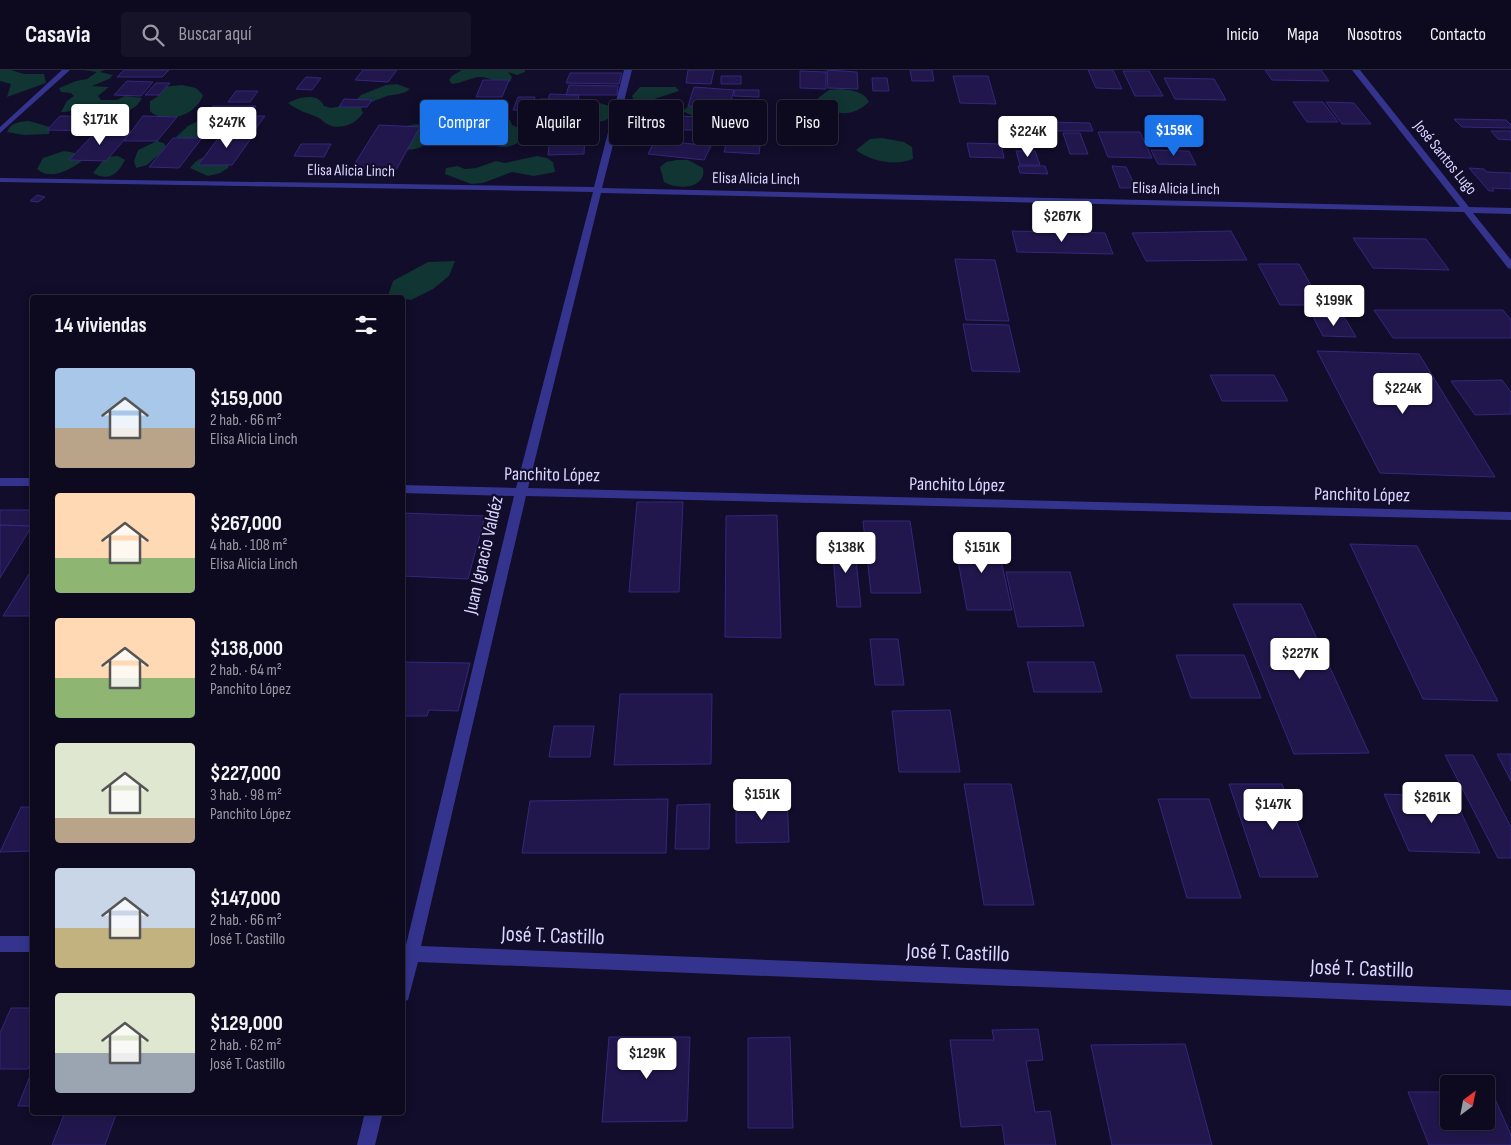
<!DOCTYPE html>
<html lang="es">
<meta charset="utf-8">
<style>
:root{--surface:#0d0a20;--page:#161329;--text:#f1f3f6;--muted:#9a9aa5;--line:#2d2b3e;--accent:#1a73e8}
body{margin:0;font-family:"Sofia Sans Condensed",sans-serif;background:var(--page);color:var(--text);height:100vh;display:flex;flex-direction:column;font-size:19px;white-space:nowrap}
*{box-sizing:border-box;margin:0}
p{font-size:16px;color:var(--muted)}
.icon{flex:none;width:28px;height:28px;fill:none;stroke:currentColor;stroke-width:2;stroke-linecap:round;stroke-linejoin:round}
.map{position:relative;flex:1;overflow:hidden}
.sheet{position:absolute;left:30px;top:225px;width:375px;height:820px;display:flex;flex-direction:column;background:var(--surface);border-radius:5px;box-shadow:0 2px 12px #0003,0 0 0 1px var(--line)}
.sheet>*{flex:none}
.top-card{position:absolute;left:420px;top:30px;width:475px;height:45px;display:flex;gap:10px}
.needle{width:32px;rotate:32deg}
.fabs{position:absolute;left:1440px;top:1005px;display:grid;gap:10px}
.fabs a{display:grid;place-items:center;width:55px;height:55px;border-radius:5px;background:var(--surface);box-shadow:0 2px 12px #0003,0 0 0 1px var(--line);font-size:25px}
.price{position:absolute;translate:-50% -42px;padding:0 11px;border-radius:5px;background:#fff;color:#222;font-size:16px;line-height:32px;filter:drop-shadow(0 1px 2px #0008)}
.price::after{content:'';position:absolute;left:50%;top:30px;width:15px;height:11px;margin-left:-8px;background:inherit;clip-path:polygon(0 0,100% 0,50% 100%)}
.price.current{background:var(--accent);color:#fff}
ul{padding:0;list-style:none}
li{display:flex;align-items:center;gap:15px;height:125px;padding:0 25px}
li span{display:grid;place-items:center;flex:none;width:140px;height:100px;border-radius:5px;color:#555}
li>.icon{margin-inline-start:auto}
span .icon{width:60px;height:60px;fill:#fffc;stroke-width:1}
li b{font-size:21px}
h2{display:flex;justify-content:space-between;align-items:center;height:60px;padding:0 25px;font-size:21px}
.pill{padding:0 18px;border-radius:5px;background:var(--surface);box-shadow:0 2px 12px #0003,0 0 0 1px var(--line);font-size:18px;line-height:45px}
.pill.current{background:var(--accent);color:#fff}
header{display:flex;align-items:center;gap:30px;box-sizing:border-box;height:70px;padding:0 25px;background:var(--surface);border-bottom:1px solid var(--line)}
header strong{font-size:24px}
nav{display:flex;gap:28px;margin-inline-start:auto;font-size:18px}
.search{width:350px;height:45px;background:var(--page);display:flex;align-items:center;gap:12px;box-sizing:border-box;padding:0 18px;border-radius:5px;color:var(--muted);font-size:19px}
.map>svg:first-child{display:block}
.green{fill:#103532}
.building{fill:#21174d;stroke:#35277b}
.lines{fill:none;stroke-linecap:round;stroke-linejoin:round}
.street{fill:#34348e;fill-rule:evenodd}
.labels{text-anchor:middle;dominant-baseline:central;stroke-width:4.5;stroke-linejoin:round;paint-order:stroke}
.far-street-label{font-size:16px;fill:#dad6ff;stroke:#110d2a}
.street-label{font-size:19px;fill:#dad6ff;stroke:#110d2a}
.near-street-label{font-size:22px;fill:#dad6ff;stroke:#110d2a}
</style>
<header>
<strong>Casavia</strong>
<div class="search"><svg class="icon" aria-label="search" viewBox="0 0 24 24"><circle cx="10" cy="10" r="6"/><path d="M15 15l6 6"/></svg>Buscar aquí</div>
<nav><a>Inicio</a><a>Mapa</a><a>Nosotros</a><a>Contacto</a></nav>
</header>
<div class="map">
<svg width="1511" height="1075" viewBox="0 0 1511 1075">
<rect width="100%" height="100%" fill="#110d2a"/>
<path class="green" d="M0 0H11L24 4H44L46 13 7 27 11 14 0 11Z
M83 0H104L100 2 113 5 109 9 92 16 109 17 98 26 101 30H117L125 26 142 28C129 53 101 37 81 39 74 40 69 42 61 42L67 31 74 26 71 23 61 22 59 18 76 11 87 9 97 2Z
M462 0H525V2L517 5 508 2 512 7 510 12C496 15 491 6 479 7 470 8 462 13 452 14L449 10 452 6Z
M397 14 410 19C403 25 395 24 387 26 379 29 368 33 361 38L363 43C356 54 340 61 327 54 323 52 322 49 317 47 307 43 297 40 288 33 299 27 318 22 324 36L331 38 352 34 361 25 386 15Z
M182 15 196 18 203 25C197 45 165 56 150 41V31L157 27 162 17Z
M640 17H676L679 21 645 32 634 31 632 26Z
M840 19C851 20 864 21 869 32 852 48 833 47 818 28L829 20Z
M593 31 609 36 613 45C604 54 595 53 584 47L579 38 583 33Z
M656 33H667L675 36 678 41C667 49 658 47 648 40Z
M699 34 717 38V42L700 49 682 41 689 36Z
M564 41H575L579 45 577 50 586 60 578 64 567 65 563 61 566 56 559 47Z
M500 49 510 50 512 55 527 61 530 66C522 71 512 77 503 77 492 76 485 73 473 75L462 68C475 61 486 50 500 49Z
M29 51 50 57 49 64 24 65 7 62C11 52 19 52 29 51Z
M198 51H210L216 54V59C207 70 188 75 176 67L188 56Z
M417 54C424 57 428 60 431 67 424 79 413 81 401 79L395 58Z
M882 68 904 72 912 77 913 89C895 96 872 92 856 80L870 69Z
M157 71 164 73 166 78 147 95 136 98 134 91 138 80Z
M64 81C73 82 79 83 81 92 69 100 50 111 37 99L43 88Z
M215 85 230 92 228 98 220 103 208 106 190 98C197 88 204 87 215 85Z
M118 86 125 90C118 104 109 112 93 103L106 87Z
M537 86 547 88 553 92 555 102 534 106 512 102 483 113 471 114 445 104 446 98 457 96 465 99 476 98 496 91 505 93Z
M677 90H688L703 98C707 119 677 120 664 112L660 97 666 92Z
M455 191 449 206 433 219 411 230 388 226 393 211 428 192Z"/>
<path class="building" d="M124 0H169L162 7H117Z
M363 0H397L388 12 355 10Z
M688 0H714L711 14 686 13Z
M827 0 857 2 858 19 828 18Z
M910 0H932L934 11H912Z
M1088 0H1113L1122 19 1096 18Z
M1265 0H1321L1329 11 1272 10Z
M800 1 826 2V19L800 18Z
M1123 1H1149L1163 26H1135Z
M570 3H622L619 14 566 13Z
M721 6H741V14H721Z
M953 6H988L996 34 960 33Z
M306 7 321 8 312 20 296 19Z
M872 8H887L889 21H873Z
M1164 8 1214 9 1226 30 1175 29Z
M483 10H509L502 27H476Z
M127 11 153 12 141 26 114 25Z
M156 13H170L159 25H145Z
M569 15 618 16 617 25H566Z
M694 17 734 20 729 38 688 36Z
M734 20H759V27L734 26Z
M236 21H258L250 32H228Z
M550 24 579 25 578 30 548 29Z
M518 27H535L530 41 513 40Z
M344 29 372 30 367 37H339Z
M540 29H547L543 40H537Z
M430 31H451L441 56H419Z
M1293 32H1323L1338 52H1307Z
M1326 32 1354 33 1371 54H1342Z
M213 36H256L250 45H205Z
M447 40H507L503 55H442Z
M60 46 110 47 98 61 47 60Z
M143 46 177 47 157 71H124Z
M248 46H265L254 61H237Z
M662 46 719 47 717 61 659 59Z
M737 46H759V59L737 58Z
M1454 49 1506 50 1511 55V58L1462 57Z
M1050 52 1090 53 1093 61H1053Z
M379 55 420 57 396 100 352 98Z
M1491 61H1511V70L1498 69Z
M96 62H131L106 91 69 90Z
M223 62 255 63 232 95H198Z
M1098 62H1140L1152 88 1108 87Z
M1063 63H1080L1088 84H1070Z
M585 65 584 84 548 85 550 66Z
M173 68H202L179 98 149 97Z
M655 70 711 76 704 90 648 84Z
M967 73 1001 74 1004 88 970 87Z
M301 74H331L324 87 294 86Z
M726 74 760 76 759 84 724 82Z
M1151 80 1189 81 1196 95 1158 94Z
M1016 81H1035L1040 95H1020Z
M1018 96H1045L1048 104 1020 103Z
M1112 96 1126 97 1136 118H1120Z
M1469 98 1484 99 1487 102 1511 103V119L1492 118 1494 121H1489Z
M735 105 747 106 746 112 733 111Z
M37 125 45 127 38 132 30 131Z
M1012 161 1105 163 1113 184 1017 182Z
M1231 161 1247 190 1146 191 1132 163Z
M1353 168 1426 169 1449 200 1373 198Z
M955 189 995 190 1009 251 966 250Z
M1258 194H1299L1322 235H1280Z
M1374 240H1503L1511 250V268H1393Z
M1313 247 1345 248 1356 267 1323 266Z
M963 254 1009 255 1020 302 972 301Z
M1317 281 1419 284 1495 407 1380 403Z
M1210 305H1274L1288 331H1222Z
M1502 310 1511 322V344L1475 345 1451 311Z
M637 432H683L679 522H629Z
M0 440H32V456L0 455Z
M402 443 485 446 468 509 402 506Z
M777 445 781 568 725 567 726 446Z
M863 451H910L921 523H871Z
M0 455 32 456 0 508Z
M954 468H996L1012 540H967Z
M832 471H854L861 537H837Z
M1350 474 1417 476 1498 631 1423 629Z
M32 499V546H3Z
M1006 502H1070L1084 556 1018 557Z
M1233 534H1301L1369 683 1294 684Z
M870 569H898L904 615H875Z
M1176 585H1244L1261 628H1191Z
M402 592 470 593 458 641 429 640 427 646H402Z
M1027 592H1094L1102 622H1034Z
M620 624H712L711 694 614 695Z
M950 640 960 702H899L892 641Z
M554 656H594L590 687H549Z
M1497 684H1511V711Z
M1445 685H1473L1511 757V788H1498Z
M964 714H1011L1034 835H984Z
M1229 714H1282L1318 807H1260Z
M1384 724 1454 727 1480 783 1409 781Z
M787 728 789 772 736 773V729Z
M668 729 666 783H522L530 731Z
M1158 729H1209L1241 828H1187Z
M710 734 709 779H675L677 735Z
M21 737H32V781L0 782Z
M11 938H32V989L28 999H0V963Z
M1038 959 1043 990 1026 991 1035 1042 1050 1041 1056 1075H1005L1002 1055 961 1057 950 970H994L992 960Z
M609 967H690L687 1051 602 1052Z
M790 967 793 1058H748V968Z
M1185 974 1212 1075H1112L1091 975Z
M32 1001V1036H18Z
M1408 1022H1449V1051H1486V1022H1492L1511 1065V1075H1429Z
M65 1042H117L105 1075H52Z"/>
<g class="lines">
<path class="street" d="M62 0H70L0 63V57Z
M624 0H632L602 118 1460 137 1352 0H1360L1469 137 1511 138V144L1473 143 1511 190V199L1508 198 1464 142 601 123 528 418 1511 442V450L526 426 421 876 1511 920V936L418 892 408 930 402 932V875H406L514 426 402 423V415L516 418 593 122 0 112V108L594 117Z
M0 408H32V416H0Z
M0 866H32V882H0Z
M365 1042H383L375 1075H357Z"/>
</g>
<g class="labels">
<g class="far-street-label">
<text transform="translate(1445 88) rotate(51)">José Santos Lugo</text>
<text transform="translate(351 101) rotate(1)">Elisa Alicia Linch</text>
<text transform="translate(756 109) rotate(1)">Elisa Alicia Linch</text>
<text transform="translate(1176 119) rotate(1)">Elisa Alicia Linch</text>
</g>
<g class="street-label">
<text transform="translate(552 405) rotate(1)">Panchito López</text>
<text transform="translate(957 415) rotate(1)">Panchito López</text>
<text transform="translate(1362 425) rotate(1)">Panchito López</text>
<text transform="translate(484 485) rotate(-77)">Juan Ignacio Valdéz</text>
</g>
<g class="near-street-label">
<text transform="translate(553 866) rotate(2)">José T. Castillo</text>
<text transform="translate(958 883) rotate(2)">José T. Castillo</text>
<text transform="translate(1362 899) rotate(2)">José T. Castillo</text>
</g>
</g>
</svg>
<div class="fabs">
<a><svg class="needle" viewBox="-14 -14 28 28"><path d="M0-13l5 13h-10z" fill="#e53935"/><path d="M0 13l5-13h-10z" fill="#9a9aa5"/></svg></a>
</div>
<b class="price" style="left:100px;top:76px">$171K</b>
<b class="price" style="left:227px;top:79px">$247K</b>
<b class="price current" style="left:1174px;top:87px">$159K</b>
<b class="price" style="left:1028px;top:88px">$224K</b>
<b class="price" style="left:1062px;top:173px">$267K</b>
<b class="price" style="left:1334px;top:257px">$199K</b>
<b class="price" style="left:1403px;top:345px">$224K</b>
<b class="price" style="left:846px;top:504px">$138K</b>
<b class="price" style="left:982px;top:504px">$151K</b>
<b class="price" style="left:1300px;top:610px">$227K</b>
<b class="price" style="left:762px;top:751px">$151K</b>
<b class="price" style="left:1432px;top:754px">$261K</b>
<b class="price" style="left:1273px;top:761px">$147K</b>
<b class="price" style="left:647px;top:1010px">$129K</b>
<div class="top-card">
<a class="pill current">Comprar</a>
<a class="pill">Alquilar</a>
<a class="pill">Filtros</a>
<a class="pill">Nuevo</a>
<a class="pill">Piso</a>
</div>
<section class="sheet">
<h2>14 viviendas<svg class="icon" aria-label="filters" viewBox="0 0 24 24"><path d="M4 7h16M4 17h16"/><circle cx="9" cy="7" r="2"/><circle cx="15" cy="17" r="2"/></svg></h2>
<ul>
<li><span style="background:linear-gradient(#a9c7e8 60%,#b9a48a 0)"><svg class="icon" aria-label="home" viewBox="0 0 24 24"><path d="M3 11l9-7 9 7M6 9v11h12V9"/></svg></span><div><b>$159,000</b><p>2 hab. · 66 m²</p><p>Elisa Alicia Linch</p></div></li>
<li><span style="background:linear-gradient(#ffd9b3 65%,#8fb573 0)"><svg class="icon" aria-label="home" viewBox="0 0 24 24"><path d="M3 11l9-7 9 7M6 9v11h12V9"/></svg></span><div><b>$267,000</b><p>4 hab. · 108 m²</p><p>Elisa Alicia Linch</p></div></li>
<li><span style="background:linear-gradient(#ffd9b3 60%,#8fb573 0)"><svg class="icon" aria-label="home" viewBox="0 0 24 24"><path d="M3 11l9-7 9 7M6 9v11h12V9"/></svg></span><div><b>$138,000</b><p>2 hab. · 64 m²</p><p>Panchito López</p></div></li>
<li><span style="background:linear-gradient(#dfe7d0 75%,#b9a48a 0)"><svg class="icon" aria-label="home" viewBox="0 0 24 24"><path d="M3 11l9-7 9 7M6 9v11h12V9"/></svg></span><div><b>$227,000</b><p>3 hab. · 98 m²</p><p>Panchito López</p></div></li>
<li><span style="background:linear-gradient(#c9d6e8 60%,#c2b280 0)"><svg class="icon" aria-label="home" viewBox="0 0 24 24"><path d="M3 11l9-7 9 7M6 9v11h12V9"/></svg></span><div><b>$147,000</b><p>2 hab. · 66 m²</p><p>José T. Castillo</p></div></li>
<li><span style="background:linear-gradient(#dfe7d0 60%,#9aa5b1 0)"><svg class="icon" aria-label="home" viewBox="0 0 24 24"><path d="M3 11l9-7 9 7M6 9v11h12V9"/></svg></span><div><b>$129,000</b><p>2 hab. · 62 m²</p><p>José T. Castillo</p></div></li>
</ul>
</section>
</div>
